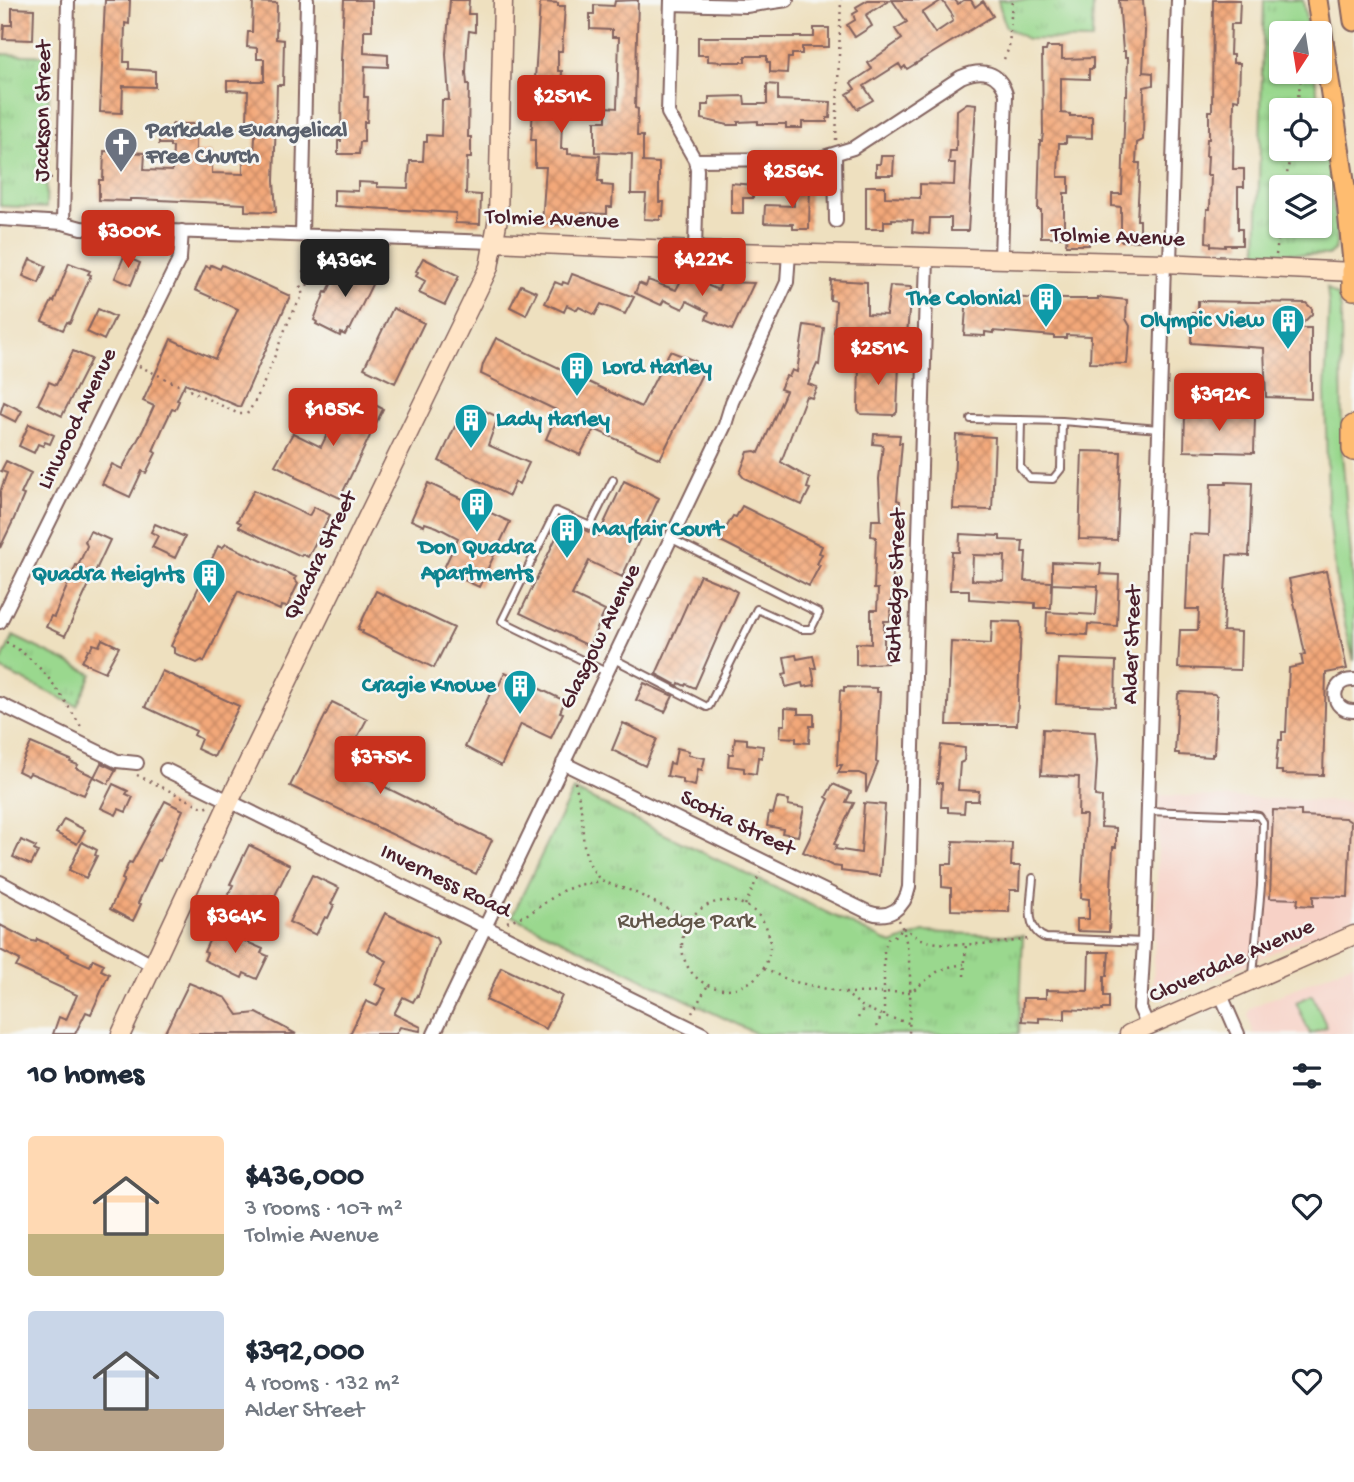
<!DOCTYPE html>
<meta charset="utf-8">
<style>
:root{--surface:#fff;--page:#f2f2f3;--text:#1f2937;--muted:#747a83;--accent:#c8321e}
body{margin:0;font-family:"Gochi Hand",sans-serif;background:var(--page);color:var(--text);height:100vh;display:flex;flex-direction:column;font-size:26px;white-space:nowrap}
*{box-sizing:border-box;margin:0}
p{font-size:23px;color:var(--muted)}
.icon{flex:none;width:38px;height:38px;fill:none;stroke:currentColor;stroke-width:2;stroke-linecap:round;stroke-linejoin:round}
.map{position:relative;height:1034px;overflow:hidden}
.side{display:flex;flex-direction:column;background:var(--surface);flex:1}
.side>*{flex:none}
.needle{width:46px;rotate:192deg}
.fabs{position:absolute;left:1269px;top:21px;display:grid;gap:14px}
.fabs a{display:grid;place-items:center;width:63px;height:63px;border-radius:7px;background:var(--surface);box-shadow:0 2px 5px #0004;font-size:35px}
.price{position:absolute;translate:-50% -60px;padding:0 16px;border-radius:7px;background:var(--accent);color:#fff;font-size:23px;line-height:46px;filter:drop-shadow(0 2px 4px #0008)}
.price::after{content:'';position:absolute;left:50%;top:42px;width:21px;height:16px;margin-left:-10px;background:inherit;clip-path:polygon(0 0,100% 0,50% 100%)}
.price.on{background:#222;color:#fff}
ul{padding:0;list-style:none}
li{display:flex;align-items:center;gap:21px;height:175px;padding:0 28px}
li span{display:grid;place-items:center;flex:none;width:196px;height:140px;border-radius:7px;color:#555}
li>.icon{margin-inline-start:auto}
span .icon{width:84px;height:84px;fill:#fffc;stroke-width:1}
li b{font-size:30px}
h2{display:flex;justify-content:space-between;align-items:center;height:84px;padding:0 28px;font-size:30px}
.map>svg:first-child{display:block}
.built{fill:#f7d1c6}
.grass{fill:#9ad88e;stroke:#727c5c;stroke-width:2}
.park{fill:url(#park-tufts);stroke:#727c5c;stroke-width:2;fill-rule:evenodd}
.building{fill:url(#building-cross-hatch);fill-rule:evenodd}
.lines{fill:none;stroke-linecap:round;stroke-linejoin:round}
.lane-casing{stroke:#83635f;stroke-width:10}
.street-casing{stroke:#83635f;stroke-width:16}
.secondary-casing{stroke:#83635f;stroke-width:21}
.primary-casing{stroke:#83635f;stroke-width:23}
.highway-casing{stroke:#83635f;stroke-width:26}
.path{stroke:#83635f;stroke-width:2.5;stroke-dasharray:2 5;stroke-linecap:butt}
.lane{stroke:#fff;stroke-width:6}
.street{stroke:#fff;stroke-width:12}
.secondary{stroke:#ffe4c6;stroke-width:18}
.primary{stroke:#febc70;stroke-width:19}
.highway{stroke:#febc70;stroke-width:23}
.labels{text-anchor:middle;dominant-baseline:central;stroke-width:5;stroke-linejoin:round;paint-order:stroke}
.street-label{font-size:23px;fill:#4a1f2b;stroke:#f6f6f2}
.worship-label{font-size:23px;font-weight:bold;fill:#5b616d;stroke:#f6f6f2;text-anchor:start}
.culture-label{font-size:23px;font-weight:bold;fill:#0d838f;stroke:#f6f6f2;text-anchor:end}
.park-label{font-size:23px;fill:#625649;stroke:#f6f6f2}
</style>
<div class="map">
<svg width="1354" height="1034" viewBox="0 0 1354 1034">
<defs>
<pattern id="park-tufts" width="24" height="20" patternUnits="userSpaceOnUse" patternTransform="scale(1.75)"><rect width="24" height="20" fill="#9ad88e"/><path d="M3 7l-1-3M5 7V3M7 7l1-3M15 17l-1-3M17 17v-4M19 17l1-3" fill="none" stroke="#86b97b"/></pattern>
<pattern id="building-cross-hatch" width="8" height="8" patternUnits="userSpaceOnUse" patternTransform="scale(1.75)"><rect width="8" height="8" fill="#f3a879"/><path d="M0 0l8 8M0 8l8-8" fill="none" stroke="#c78863"/></pattern>
</defs>
<rect width="100%" height="100%" fill="#f6f6f2"/>
<filter id="ink" filterUnits="userSpaceOnUse"><feTurbulence type="fractalNoise" baseFrequency=".0143" numOctaves="2"/><feDisplacementMap in="SourceGraphic" scale="14" xChannelSelector="R" yChannelSelector="G"/><feConvolveMatrix kernelMatrix="1 2 1 2 8 2 1 2 1" color-interpolation-filters="sRGB"/></filter>
<filter id="wash" filterUnits="userSpaceOnUse"><feTurbulence type="fractalNoise" baseFrequency=".00686" numOctaves="4" result="noise"/><feDisplacementMap in="SourceGraphic" scale="28" xChannelSelector="R" yChannelSelector="G"/><feGaussianBlur stdDeviation="1.57" result="paint"/><feColorMatrix in="noise" values="0 0 0 0 0 0 0 0 0 0 0 0 0 0 0 0 0 1.4 0 .05"/><feComposite in="paint" operator="in"/></filter>
<g filter="url(#wash)">
<rect width="100%" height="100%" fill="#eee0bf"/>
<path class="built" d="M1160 795 1354 802V917L1167 999 1158 996 1153 985Z
M1354 963V1034H1254L1248 1015 1250 1009 1254 1006Z"/>
<path class="grass" d="M1327 288 1338 296 1341 310 1342 453 1354 591V661L1338 595 1328 506 1325 392 1329 306Z
M1312 995 1327 1027 1310 1034 1296 1002Z"/>
<path class="park" d="M998 0H1093L1092 40 1027 39 1005 26Z
M1264 0H1303L1308 33H1281V72H1314L1329 170 1337 240 1335 249 1328 255 1257 252ZM1281 110H1320V149H1281ZM1281 187H1320V226H1281Z
M0 54 50 56 46 208 0 206Z
M13 636 92 674 77 706 0 669V664Z
M573 790 892 944 923 932 1023 936 1019 1034H757L512 916Z"/>
<g id="blocks">
<path class="building" d="M105 0H130L129 24 125 23 124 62H129V69L155 71V87L123 86 122 113 100 112Z
M344 0H372V30H364V53L388 55V67L365 66 364 97H368L367 122H364V142H360L359 154H338V141H341L342 60H341Z
M450 0H469L468 14H475V32L469 31 467 49 466 73 467 84H469L468 137H471V158H467L466 194 481 195 480 224 455 223 456 213 334 206V190L358 191V182L377 183V187L408 188 410 161H423L424 142H427V135L441 136 442 100H449L446 54Z
M638 0 635 108 638 109 637 136H643V162L659 163V202H664L663 216H660V220L644 219 646 194H631L632 154 595 152V121H606V107L617 108 619 37H612V30L590 29V14H594V5L614 6 615 1Z
M868 0H890L866 15 872 26 855 37 847 25 855 20 853 14 858 11 856 7Z
M892 0H942L922 13 935 33 953 21 951 17 953 16 942 0H955L958 4 964 0H971L975 7 983 1 993 16 907 69 905 66 902 69 899 64 864 86 873 100 857 109 847 94 855 89 851 83 872 69 868 63 902 39 895 29 907 22Z
M1119 0H1143L1145 31 1143 72 1153 73V85L1144 87 1143 140 1137 143 1136 163H1140L1137 220H1140V241H1121V207L1112 206V194H1122L1125 95H1127L1128 57H1125V51H1123Z
M1213 0H1240L1239 24H1231L1230 55H1233V63H1240L1239 100 1234 99 1233 169H1244V187H1238V229H1242V245H1225V247L1211 246V243L1206 242 1207 209H1210L1211 175H1207L1208 156H1206L1207 139H1209V111H1212Z
M253 2 277 3 276 39 284 40 283 85H277L274 181 276 212 245 211V204L137 199H130V201L99 200V180H103L104 151 145 153 144 170 172 171 173 147H170V144H159V130H172V124H196V152H212V173L243 174V155L254 154 256 122H247L248 91 227 90V81H264V59H257V48L247 47 248 32H252Z
M540 2 558 3V6H565L562 51H558V71H562L561 92H563L561 149H568V154L600 156 598 181H602V185L613 186 612 207H607V214L582 213V217H577V224L542 223 546 167H535V140H531Z
M12 8 34 9 33 40 3 39 4 25H12Z
M814 28H829V47H802V54H792V58H788L787 73 770 72V62H767V56H745V62H726L708 61V55H698V37H814Z
M1047 47H1062V59L1093 58V69H1089V79L1061 78V113L1070 114V116H1092V138L1066 137V143H1059L1058 177H1069V193H1064V237H1041V210H1038L1040 141H1042L1043 133 1042 51H1046Z
M767 84 778 85V100L831 102 830 118H827V122H802V128H786V124H758V121L738 122V125H728L702 119V105H709V97L744 96 745 104H767Z
M967 103 976 104 968 231H951V218H930L929 234 912 232 913 220 892 219V221H884V229H866V186H885V197L920 198V184L954 185 955 163H949L950 151H956L957 110Z
M881 156H894L893 175H876V164H880Z
M731 183 753 185V198H743V213H731Z
M794 183H810L809 229H793V224L764 223 765 205 794 206Z
M1067 232H1089V245H1066Z
M124 256 140 263 131 285 115 278Z
M423 258 459 276 445 305 419 293 425 281 416 276 418 272 416 271Z
M30 259 46 266 39 283 23 276Z
M69 263 90 271 88 274 91 275 70 323 67 322 63 330 42 321 52 301 54 302Z
M211 265 220 269 222 265 290 296 240 407 185 383 177 400 179 401 175 410 172 409 162 430 153 451 156 453 146 473 142 471 130 497 102 484 112 464 122 469 143 430 154 406 143 401 171 339 215 359 238 309 195 290 206 266 210 268Z
M343 267 371 269 378 272 350 330 348 329 345 335 341 333 340 336 316 324 317 322 314 320 325 292 327 293 338 270H342Z
M572 274 634 297 625 314 601 304 595 315 579 307 577 310 567 305 564 312 545 303 555 282 562 285 563 282 568 284Z
M684 275 718 290 722 282 754 283 732 330 706 319 709 312 687 301 683 309 664 300 661 305 635 293 639 283 646 286 648 280 676 290Z
M831 280 867 282V314L886 315 890 286 911 287 907 335 834 332 836 301 830 300Z
M521 285 537 292 526 315 510 307Z
M973 294 1026 298 1067 299H1098V297L1127 300 1126 319 1130 326 1127 364 1090 363 1091 336 1066 335V338H1054V336L993 331V333L985 332V336L964 335 967 296H973Z
M1198 301 1306 303 1312 309V314L1298 328H1311V399L1266 397 1264 348 1191 343 1192 313H1198Z
M393 308 424 323 395 383 364 368Z
M98 309 115 317 104 340 87 332Z
M804 325 824 328 819 365 817 364 808 384 817 387 812 398 806 396 781 462 810 479 807 488 810 489 802 505 744 478 740 473 748 452 755 451 759 453 786 391 780 389 786 376 789 377 792 370 797 372Z
M496 338 641 407 670 351 695 361 704 367V370L660 459 594 429 580 455 546 439 558 411 481 374 483 364Z
M73 351 91 359 62 416 38 404 49 382 56 385Z
M880 360H896L899 364 897 412 894 415 861 414 858 410 859 364 862 361Z
M348 391 383 409 340 498 295 477V475L275 465 293 433 321 447Z
M4 402 22 411 16 422 0 414Z
M477 407 498 417 488 445 529 463 519 484 515 482 509 496 439 461 457 422 468 427Z
M1185 414 1255 416 1254 453 1184 451Z
M29 424 54 435 50 444 45 442 43 446 38 444 34 453 19 446Z
M874 434 900 435 899 443H902L897 500 900 501 899 528H904L903 546 894 545 892 590H895L894 600H891L890 621H884V649H888L887 663 856 665V643L871 644V610H877L878 589H874L876 537 871 536 872 520H881L879 479 883 445 873 444Z
M956 435 995 437 992 510 953 509Z
M1082 451 1121 452 1117 540 1079 539Z
M6 461 31 473 21 494 24 495 13 521 0 548V492L7 473 1 471Z
M624 481 659 498 622 577 589 561 572 595 605 611 589 646 520 613 564 521 598 536Z
M1226 482 1252 483 1249 556 1227 555 1223 631 1241 632 1240 670 1178 668 1180 630H1198L1199 609H1186L1189 534 1209 535 1211 484H1226Z
M428 483 510 522 479 587 443 570 458 538 437 527 425 523 424 526 411 520Z
M254 490 309 516 314 507 330 515 308 557 302 554 301 556 239 527 241 523 237 521Z
M742 506 822 546 819 553 822 554 817 564 820 565 809 586 719 540 733 516 736 517Z
M155 524 185 537 175 558 152 547 158 536 151 532Z
M90 531 110 540 65 636 46 627 51 616 54 617 76 565 78 566 87 546 85 541Z
M960 534 1000 536V540L1023 541 1022 552H1026L1024 581 1052 582V562L1101 564 1100 574 1119 575 1117 626 1088 624 1087 635 1046 633 1047 612 1096 615 1098 586 1052 584 1051 608H1035V603L969 599V590H950L952 552H959ZM973 555 1005 556 1004 581 972 580Z
M226 544 296 577 294 579 298 584 287 607 281 606 280 610 238 591 204 662 202 660 197 663 174 653V648L171 646 218 546 222 548Z
M1326 571 1347 669 1326 673 1323 775 1282 774V771H1276L1277 756 1279 740H1282V732H1286L1289 668 1303 665 1301 655 1305 654 1289 579Z
M700 575 729 587 737 592 695 688 686 684 685 686 679 683 678 686 656 674Z
M376 591 454 628 434 668 362 633 363 631 358 629Z
M992 621 1020 622 1021 626 1017 725H947L951 642 991 644Z
M102 639 119 647 105 672 82 662 88 649 90 650 93 644 99 646Z
M796 655 797 659 813 656 816 668H812L815 685 803 687 802 683 786 687 783 674 787 673 784 657Z
M1058 659 1116 661 1115 706 1056 704Z
M162 671 239 706 214 757 197 749 201 739 194 735 196 731 145 707Z
M505 672 565 701 560 712 563 713 551 738 521 724 501 766 465 747 495 683 499 685Z
M644 683 673 696 665 712 636 700Z
M844 687 877 688V692H880L876 762 878 763 866 793V776L859 773H838L842 765H837L840 690 844 691Z
M1182 692 1214 694 1217 696 1214 754H1212V757L1179 755V753H1175L1178 694Z
M332 702 367 719 351 749 354 751 344 770 371 780 492 840 476 874 290 786Z
M785 708 798 709V714H814V726H810L809 743 796 742V738L780 737 781 725H785Z
M623 723 657 739 645 766 612 750Z
M1043 729 1095 732 1097 761 1095 796 1102 797 1101 827 1116 828V847H1113L1109 932 1077 931V919H1089V899L1081 898 1086 815H1078L1079 777 1041 775Z
M735 738 747 739V744L763 746 762 758 758 757 756 774 744 772V768L728 766 729 754H733Z
M31 743 71 760 70 762 78 765 76 768 93 776 84 795 30 773 28 776 18 771Z
M941 745 965 748 964 761 960 763 958 790 979 791 978 801H965L964 813 948 812V807H941L942 783H937Z
M677 748 689 751 688 755 705 758 702 770 698 769 695 786 683 783V779L667 776 670 763 674 764Z
M101 763 116 770 108 784 94 777Z
M113 784 128 791 126 794 133 797 126 812 119 809 116 815 101 808Z
M833 784 851 792 846 802 854 803 834 844 837 845 835 849 861 853 864 803 885 805 880 876 841 871V867L833 866 803 852 829 799 826 797Z
M777 798 789 800 788 805 804 808 798 836 782 833 783 829 767 826 769 813 773 814Z
M165 801 183 810 160 861 158 860 138 903 141 904 133 921 110 909 124 880 122 879 129 862 132 863Z
M1273 810 1301 811V816L1345 818 1351 822 1348 897 1313 896V906L1297 905 1298 899 1270 898Z
M64 819 85 830 77 844 56 833Z
M21 840 36 847 34 850 38 852 31 865 13 857Z
M953 841 1012 843 1011 866H1020L1019 890H1010L1009 912 951 910V888L942 887V864H952Z
M82 842 97 850 95 855 97 856 86 878 69 870Z
M249 845 290 865 265 916 227 897 233 885 230 884Z
M312 875 339 888 331 904 334 905 328 918 325 917 316 935 289 922Z
M385 913 436 938 438 942 418 996 417 995 413 1002 403 997 394 1014 421 1027 420 1031 400 1027 396 1034H350L366 1001 377 1006 386 989 375 984 387 961 367 950Z
M0 925 29 940 36 942 37 939 69 954 68 956 90 966 93 959 104 964 101 970 109 974 91 1014 86 1012 75 1034H53L59 1017 66 1020 77 995 16 967 20 960 0 950Z
M219 930 263 949 261 953 268 956 257 979 244 973 242 978 204 960 207 953 204 952 212 934 216 936Z
M1089 952H1109L1107 976H1104V996H1109V1009H1102V1011L1065 1009V1019L1039 1018V1022L1022 1021 1023 998H1046V990L1088 991Z
M501 967 562 996 546 1029 486 1000Z
M189 983 226 998 238 1015 257 1013 296 1034H164Z"/>
</g>
</g>
<g filter="url(#ink)">
<use href="#blocks" fill-opacity="0" stroke="#83635f" stroke-width="2"/>
<g class="lines">
<defs>
<path id="lane" d="M971 419 1062 421 1159 429
M1021 420 1020 467 1029 478 1053 479 1061 469 1062 421
M614 659 707 707 709 706 757 609 801 629H811L819 613 672 539
M606 672 502 621 556 511 590 526 613 480
M1148 811 1252 815 1259 816 1263 822 1261 886 1253 975
M1033 878C1032 898 1023 930 1046 938L1144 942"/>
<path id="street" d="M671 0 668 113 695 160 697 170 695 251
M671 4 746 6 787 0
M835 154 836 221
M695 160 817 159 853 148 961 77C982 68 999 71 1006 94L1001 258
M0 219 63 223 81 228 494 242
M63 223 68 0
M302 235 307 0
M1170 263 1178 0
M0 622 180 258 182 231
M1354 680C1328 679 1330 712 1354 711
M0 704 117 761 137 763
M563 763 868 912C889 920 905 908 909 887L927 257
M166 770 703 1034
M0 882 154 966
M1221 995 1238 1034
M1148 1026 1140 1008 1144 942 1164 263
M434 1034 725 425 732 402 787 282 789 253"/>
<path id="secondary" d="M494 242 695 251 1164 263 1354 272
M121 1034 230 800 489 267 498 218 503 0
M1129 1034 1354 935"/>
<path id="primary" d="M1317 0 1347 201 1354 272
M1351 0 1354 21"/>
<path id="highway" d="M1354 272V288
M1354 427V449"/>
</defs>
<use href="#lane" class="lane-casing"/>
<use href="#street" class="street-casing"/>
<use href="#secondary" class="secondary-casing"/>
<use href="#primary" class="primary-casing"/>
<use href="#highway" class="highway-casing"/>
<path class="path" d="M1004 59 1009 48 1012 0
M1296 110 1302 72
M836 140 841 0
M43 178H53
M1285 187 1291 149
M1276 255 1281 217
M139 366 239 414H247C272 377 279 331 303 295L300 287 310 284 312 278 303 273 304 267 309 264 317 265 320 247
M6 642C43 662 62 696 83 730
M137 775 205 808 210 806
M575 782C577 791 580 800 581 809 585 841 579 854 601 881
M682 945a44 44 0 1 1 88 0a44 44 0 1 1-88 0Z
M745 905 760 873
M899 920C914 952 910 999 909 1034
M507 922 530 913 562 891 578 885 601 881 632 891 690 920
M903 928C911 933 918 938 927 941 950 947 1009 944 1032 938
M764 969 791 981 845 993 863 1007 884 1016 909 1023
M964 976 966 943
M845 993 911 992 937 972 949 967 964 964
M692 1013 708 985
M884 1016V950L888 939 898 934 903 928
M858 1018 864 1007
M876 1027 882 1015"/>
<use href="#lane" class="lane"/>
<use href="#street" class="street"/>
<use href="#secondary" class="secondary"/>
<use href="#primary" class="primary"/>
<use href="#highway" class="highway"/>
</g>
</g>
<defs>
<symbol id="church-pin" viewBox="-11 -11 22 30"><path d="M0 17L-7.5 6A9.5 9.5 0 1 1 7.5 6Z" fill="#6b7280" stroke="#f6f6f2"/><path d="M-1.2-6h2.4v3.5h3.3v2.4h-3.3V6h-2.4V-.1h-3.3v-2.4h3.3Z" fill="#fff"/></symbol>
<symbol id="building-pin" viewBox="-11 -11 22 30"><path d="M0 17L-7.5 6A9.5 9.5 0 1 1 7.5 6Z" fill="#0f9aa8" stroke="#f6f6f2"/><path d="M-4-6H4V6H1V3H-1V6H-4ZM-2.5-4.3h1.7v1.8h-1.7ZM.8-4.3h1.7v1.8H.8ZM-2.5-1h1.7V.8h-1.7ZM.8-1h1.7V.8H.8Z" fill="#fff"/></symbol>
</defs>
<g fill-rule="evenodd">
<use href="#church-pin" x="102" y="125" width="38" height="52"/>
<use href="#building-pin" x="1027" y="280" width="38" height="52"/>
<use href="#building-pin" x="1269" y="302" width="38" height="52"/>
<use href="#building-pin" x="558" y="349" width="38" height="52"/>
<use href="#building-pin" x="452" y="401" width="38" height="52"/>
<use href="#building-pin" x="458" y="485" width="38" height="52"/>
<use href="#building-pin" x="548" y="511" width="38" height="52"/>
<use href="#building-pin" x="190" y="556" width="38" height="52"/>
<use href="#building-pin" x="501" y="667" width="38" height="52"/>
</g>
<g class="labels">
<g class="street-label">
<text transform="translate(44 111) rotate(-89)">Jackson Street</text>
<text transform="translate(552 220) rotate(2)">Tolmie Avenue</text>
<text transform="translate(1118 238) rotate(2)">Tolmie Avenue</text>
<text transform="translate(78 419) rotate(-64)">Linwood Avenue</text>
<text transform="translate(321 556) rotate(-64)">Quadra Street</text>
<text transform="translate(897 586) rotate(-88)">Rutledge Street</text>
<text transform="translate(601 637) rotate(-64)">Glasgow Avenue</text>
<text transform="translate(1133 645) rotate(-88)">Alder Street</text>
<text transform="translate(737 824) rotate(26)">Scotia Street</text>
<text transform="translate(445 882) rotate(26)">Inverness Road</text>
<text transform="translate(1232 962) rotate(-24)">Cloverdale Avenue</text>
</g>
<g class="worship-label">
<text x="146" y="131">Parkdale Evangelical<tspan x="146" dy="26">Free Church</tspan></text>
</g>
<g class="culture-label">
<text x="1021" y="299">The Colonial</text>
<text x="1264" y="321">Olympic View</text>
<text x="602" y="368" text-anchor="start">Lord Harley</text>
<text x="496" y="420" text-anchor="start">Lady Harley</text>
<text x="592" y="530" text-anchor="start">Mayfair Court</text>
<text x="477" y="548" text-anchor="middle">Don Quadra<tspan x="477" dy="26">Apartments</tspan></text>
<text x="184" y="575">Quadra Heights</text>
<text x="496" y="686">Cragie Knowe</text>
</g>
<g class="park-label">
<text x="686" y="922">Rutledge Park</text>
</g>
</g>
</svg>
<div class="fabs">
<a><svg class="needle" viewBox="-14 -14 28 28"><path d="M0-13l5 13h-10z" fill="#e53935"/><path d="M0 13l5-13h-10z" fill="#747a83"/></svg></a>
<a><svg class="icon" aria-label="locate" viewBox="0 0 24 24"><circle cx="12" cy="12" r="6"/><path d="M12 2v4M12 18v4M2 12h4M18 12h4"/></svg></a>
<a><svg class="icon" aria-label="layers" viewBox="0 0 24 24"><path d="M12 4l9 5-9 5-9-5zM3 14l9 5 9-5"/></svg></a>
</div>
<b class="price" style="left:561px;top:135px">$251K</b>
<b class="price" style="left:792px;top:210px">$256K</b>
<b class="price" style="left:128px;top:270px">$300K</b>
<b class="price" style="left:702px;top:298px">$422K</b>
<b class="price on" style="left:345px;top:299px">$436K</b>
<b class="price" style="left:878px;top:387px">$251K</b>
<b class="price" style="left:1219px;top:433px">$392K</b>
<b class="price" style="left:333px;top:448px">$185K</b>
<b class="price" style="left:380px;top:796px">$375K</b>
<b class="price" style="left:235px;top:955px">$364K</b>
</div>
<section class="side">
<h2>10 homes<svg class="icon" aria-label="filters" viewBox="0 0 24 24"><path d="M4 7h16M4 17h16"/><circle cx="9" cy="7" r="2"/><circle cx="15" cy="17" r="2"/></svg></h2>
<ul>
<li><span style="background:linear-gradient(#ffd9b3 70%,#c2b280 0)"><svg class="icon" aria-label="home" viewBox="0 0 24 24"><path d="M3 11l9-7 9 7M6 9v11h12V9"/></svg></span><div><b>$436,000</b><p>3 rooms · 107 m²</p><p>Tolmie Avenue</p></div><svg class="icon" aria-label="heart" viewBox="0 0 24 24"><path d="M12 20l-8-8c-3-5 5-10 8-4 3-6 11-1 8 4z"/></svg></li>
<li><span style="background:linear-gradient(#c9d6e8 70%,#b9a48a 0)"><svg class="icon" aria-label="home" viewBox="0 0 24 24"><path d="M3 11l9-7 9 7M6 9v11h12V9"/></svg></span><div><b>$392,000</b><p>4 rooms · 132 m²</p><p>Alder Street</p></div><svg class="icon" aria-label="heart" viewBox="0 0 24 24"><path d="M12 20l-8-8c-3-5 5-10 8-4 3-6 11-1 8 4z"/></svg></li>
</ul>
</section>
